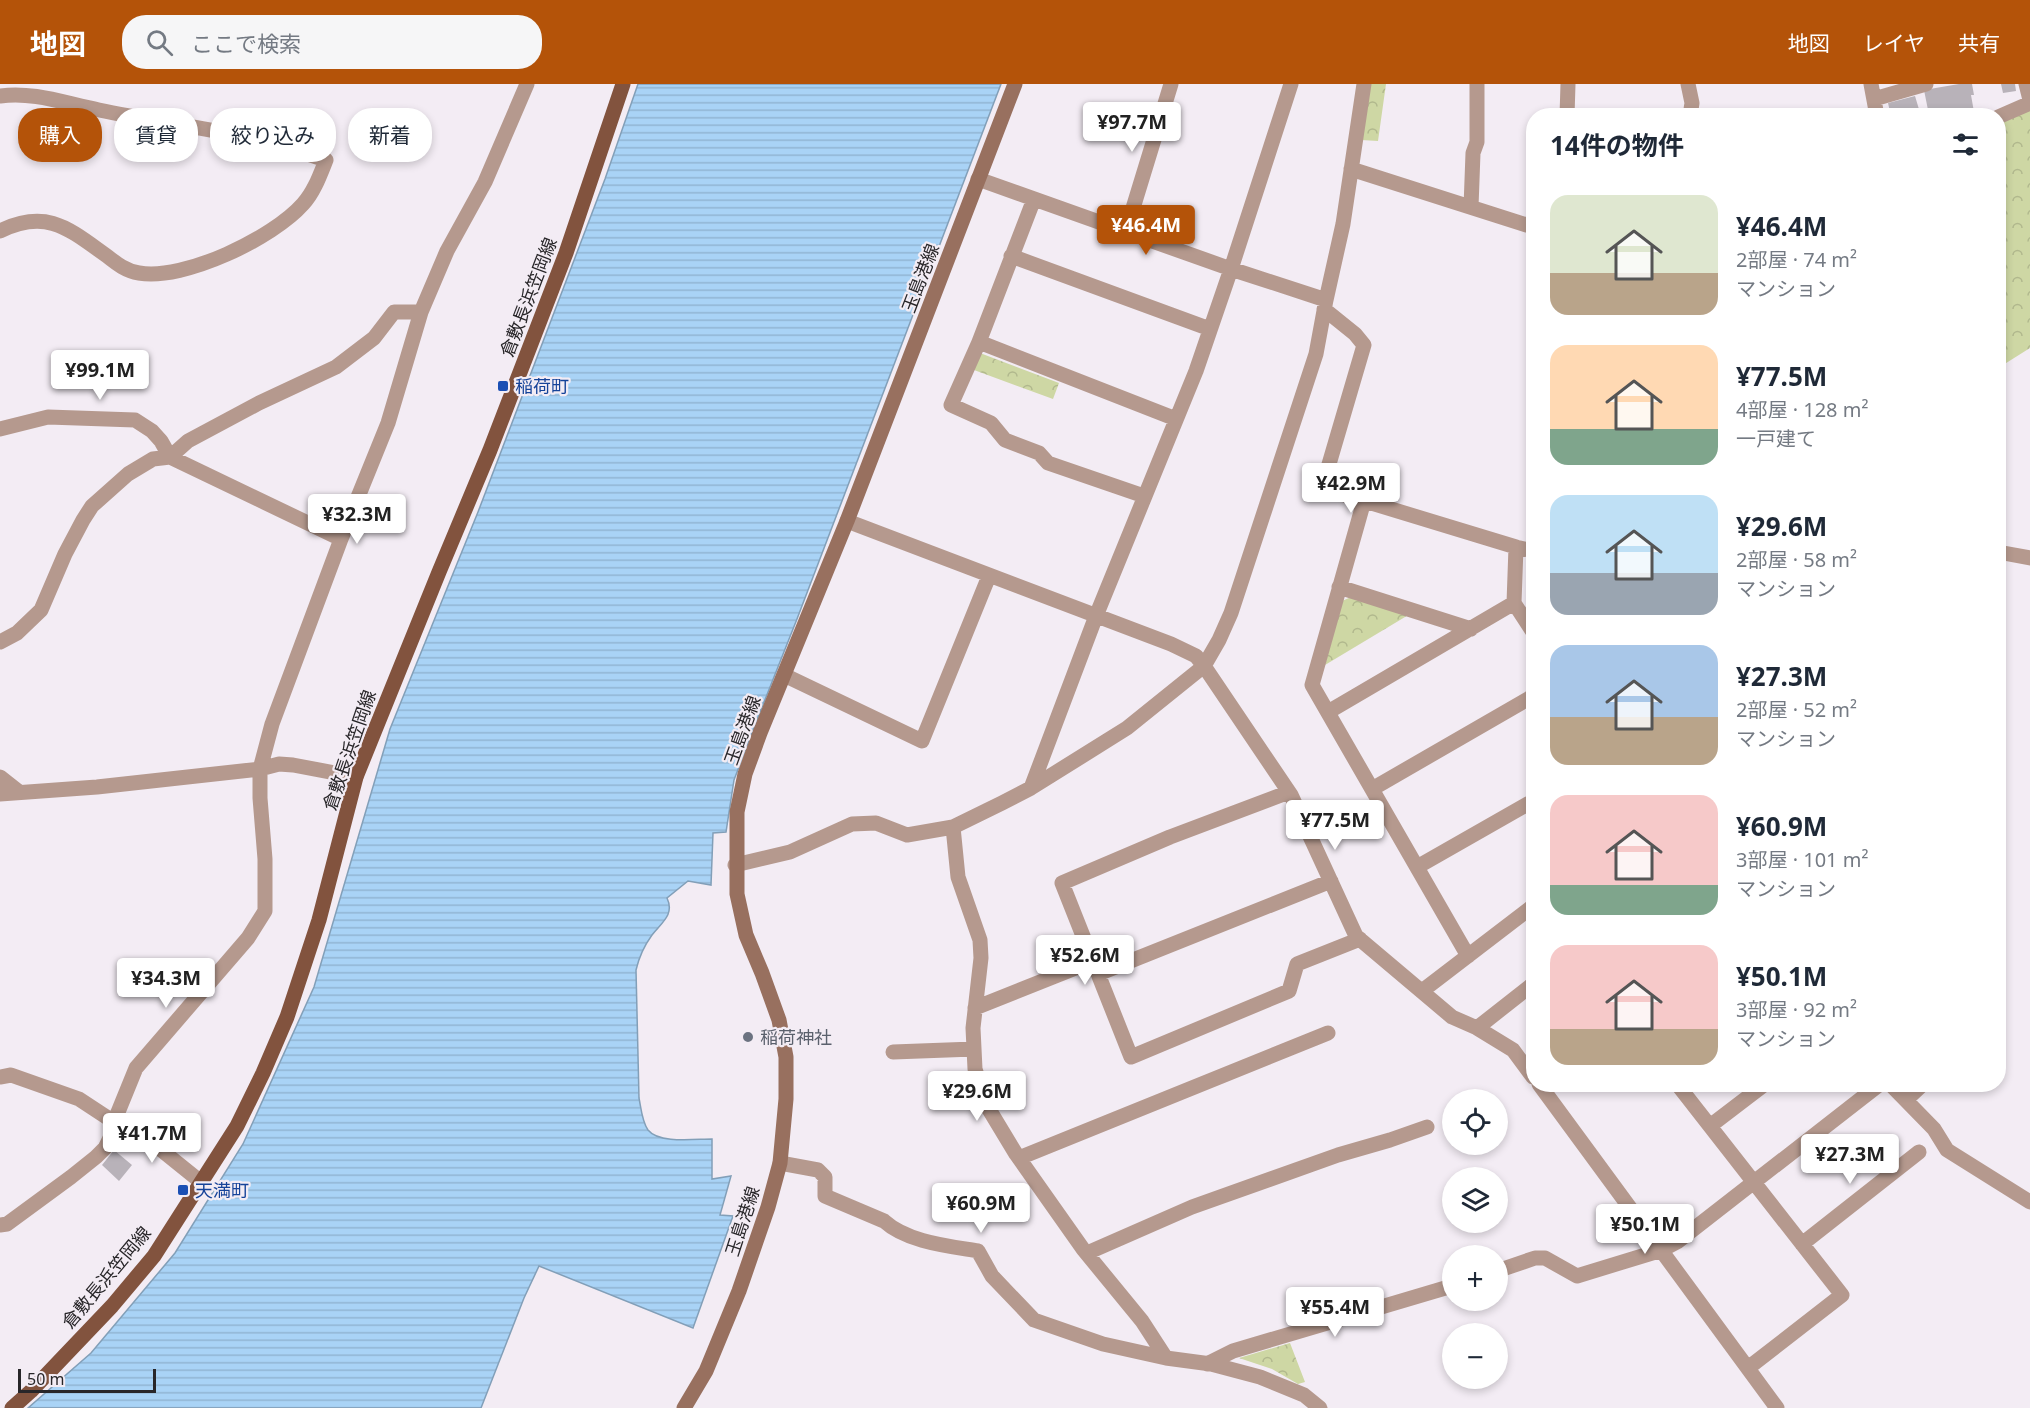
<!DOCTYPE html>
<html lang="ja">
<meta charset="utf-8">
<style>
:root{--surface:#fff;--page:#f6f6f7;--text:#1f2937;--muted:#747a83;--accent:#b45309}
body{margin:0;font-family:"Noto Sans","Noto Sans JP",sans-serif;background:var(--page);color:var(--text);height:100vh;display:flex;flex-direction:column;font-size:22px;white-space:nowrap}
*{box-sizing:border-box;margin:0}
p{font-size:20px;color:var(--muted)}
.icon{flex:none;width:33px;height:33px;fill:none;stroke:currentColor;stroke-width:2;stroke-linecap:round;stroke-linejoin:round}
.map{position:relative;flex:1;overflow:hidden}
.panel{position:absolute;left:1526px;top:24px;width:480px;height:984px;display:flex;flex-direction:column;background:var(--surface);border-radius:24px;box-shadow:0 3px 9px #0003}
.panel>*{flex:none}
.hud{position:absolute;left:18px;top:24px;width:570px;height:54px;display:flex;gap:12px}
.controls{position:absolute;left:1442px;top:1005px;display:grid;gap:12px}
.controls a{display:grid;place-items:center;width:66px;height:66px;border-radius:50%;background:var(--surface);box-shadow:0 3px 9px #0003;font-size:30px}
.scale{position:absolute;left:18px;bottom:15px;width:138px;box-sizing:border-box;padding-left:6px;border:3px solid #282629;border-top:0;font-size:16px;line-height:21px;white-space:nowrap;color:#282629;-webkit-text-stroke:4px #f3ecf4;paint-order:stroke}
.price{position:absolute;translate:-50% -51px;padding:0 14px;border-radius:6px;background:#fff;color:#222;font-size:20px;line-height:39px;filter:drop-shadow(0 2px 3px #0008)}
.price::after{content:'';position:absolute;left:50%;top:36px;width:18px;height:14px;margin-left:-9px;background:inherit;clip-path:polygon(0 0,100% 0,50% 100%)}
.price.selected{background:var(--accent);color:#fff}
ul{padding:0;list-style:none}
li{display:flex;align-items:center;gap:18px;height:150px;padding:0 24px}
li span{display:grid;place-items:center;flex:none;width:168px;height:120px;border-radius:18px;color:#555}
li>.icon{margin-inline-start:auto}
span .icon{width:72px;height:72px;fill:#fffc;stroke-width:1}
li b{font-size:26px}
h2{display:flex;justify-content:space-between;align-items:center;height:72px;padding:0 24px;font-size:26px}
.pill{padding:0 21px;border-radius:24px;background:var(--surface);box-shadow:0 3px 9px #0003;font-size:21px;line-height:54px}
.pill.selected{background:var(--accent);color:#fff}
header{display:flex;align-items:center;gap:36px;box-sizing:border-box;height:84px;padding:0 30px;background:var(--accent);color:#fff}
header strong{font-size:28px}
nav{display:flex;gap:33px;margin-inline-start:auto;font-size:21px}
.search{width:420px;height:54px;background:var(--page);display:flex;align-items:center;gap:15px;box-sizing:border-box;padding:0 21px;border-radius:24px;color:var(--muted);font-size:22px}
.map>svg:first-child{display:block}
.park{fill:url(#park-crowns)}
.water{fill:url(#water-rules);stroke:#829fb8;stroke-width:1.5}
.building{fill:#b8b2b9}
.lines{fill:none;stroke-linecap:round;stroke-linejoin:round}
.street{stroke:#b5998e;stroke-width:15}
.secondary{stroke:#98705f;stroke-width:15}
.primary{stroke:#82533e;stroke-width:15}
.transit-dot{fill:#1a4fb4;stroke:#f3ecf4;stroke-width:2}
.worship-dot{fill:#6b7280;stroke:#f3ecf4;stroke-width:2}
.labels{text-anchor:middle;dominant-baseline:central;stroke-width:4.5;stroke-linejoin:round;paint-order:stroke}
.street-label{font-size:18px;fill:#282629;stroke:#f3ecf4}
.transit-label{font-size:18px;fill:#164399;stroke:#f3ecf4;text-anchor:start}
.worship-label{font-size:18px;fill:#5b616d;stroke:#f3ecf4;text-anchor:start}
</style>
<header>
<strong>地図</strong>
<div class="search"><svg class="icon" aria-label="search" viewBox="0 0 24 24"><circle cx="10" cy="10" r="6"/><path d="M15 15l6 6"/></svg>ここで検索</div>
<nav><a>地図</a><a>レイヤ</a><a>共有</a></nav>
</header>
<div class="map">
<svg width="2030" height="1324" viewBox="0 0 2030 1324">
<defs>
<pattern id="park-crowns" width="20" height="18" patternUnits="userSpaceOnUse" patternTransform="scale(1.5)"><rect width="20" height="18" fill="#ced7a4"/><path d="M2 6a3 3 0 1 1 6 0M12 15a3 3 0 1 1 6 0" fill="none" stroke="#b1b88d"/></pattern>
<pattern id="water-rules" width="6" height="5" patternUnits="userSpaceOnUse" patternTransform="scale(1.5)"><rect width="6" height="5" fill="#a9d3f6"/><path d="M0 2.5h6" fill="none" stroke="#91b5d3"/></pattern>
</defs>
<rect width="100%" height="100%" fill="#f3ecf4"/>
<path class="park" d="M1368 0H1386L1378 57 1361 56Z
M2030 25V264L2003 281 1998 279V40Z
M980 269 1059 299 1053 315 974 286Z
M1351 513 1410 530 1325 581 1342 517Z
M1290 1259 1305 1298 1298 1300 1272 1285 1239 1274Z"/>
<path class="water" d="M638 0H1001L797 535 755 641 734 696 726 748 713 749 711 801 688 797 667 814C675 831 661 839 652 851 644 862 639 873 636 886L639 1014C641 1024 642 1038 648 1046 659 1060 695 1055 712 1055V1095L731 1092 720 1131 733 1132 693 1244 539 1182 524 1214 481 1324H28L91 1269 175 1169 243 1060 314 903 390 645 478 428 605 95Z"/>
<path class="building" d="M1959 0H1972L1974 11H1971L1974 28 1954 32 1929 31 1924 6Z
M2001 0H2015L2016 7 2003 9Z
M1915 12 1921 32H1891L1888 19Z
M114 1066 132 1081 119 1097 102 1081Z"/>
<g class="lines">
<path class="street" d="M1688 0 1692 19 1690 32
M1871 0 1877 32
M2026 0 2030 16
M0 12C33 7 67 20 99 26 152 37 207 44 260 56 282 61 304 69 326 76 320 91 314 108 303 120 273 154 184 197 139 189 126 187 117 180 107 172 69 145 47 124 0 147
M1874 15 1926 0
M1567 32 1568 0
M1998 33 2030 19
M1351 85 1533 143
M978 95 1231 185 1326 216
M1034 115 979 258 1176 335
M1471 123 1473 69 1477 58V0
M1126 147 1171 0
M1011 172 1210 245
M1324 225 1355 250 1364 261 1322 404 1516 463 1514 519 1533 548
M979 258 951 321 991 339 1005 356 1039 369 1048 379 1144 412
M0 345 48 333 135 336 152 347 161 357 170 373 341 455
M1364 417 1312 601 1468 872
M847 437 1171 560 1196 572 1204 582 1291 711 1356 852 1452 933 1477 944 1513 966 1533 993
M1516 463 1533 467
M1998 468 2030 474
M1339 503 1471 545
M0 558 17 549 41 526 65 470 83 436 92 422 128 390 153 375 170 373 188 357 259 319 336 283 374 254 394 228H421
M784 591 922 657 989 492
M1328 628 1514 519
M0 693 19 708
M1031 704 1096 532 1196 287 1231 185 1291 0
M1372 705 1533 612
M1289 708 1170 753 1062 799 1131 973 1289 907 1297 880 1360 855
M0 710 97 703 260 685 279 680 293 681 356 693
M953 743 958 793 980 856 981 874 973 944 975 985 987 1022 1016 1070 1083 1165 1142 1237 1166 1274
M735 781 790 768 852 740 876 739 907 751 953 743 1002 719 1031 704 1127 644 1204 582 1219 556 1231 529 1316 270 1326 216 1343 140 1364 0
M1417 783 1533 717
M1098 890 1331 797
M1422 907 1533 822
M975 924 1093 877
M1477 944 1533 900
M893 968 974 965
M0 993 11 991 79 1015 114 1038 134 1044 201 1098
M1539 1000 1777 1324
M1677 1000 1842 1211 1748 1284
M1890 1000 1934 1045 1947 1066 2030 1118
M1906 1016 1923 1000
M1710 1042 1765 1000
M1019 1074 1328 949
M780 1079 818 1086 825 1093V1112L884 1137C907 1158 948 1162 978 1167L992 1192 1034 1236 1103 1260 1166 1274 1211 1280 1260 1293 1304 1311 1320 1324
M0 1141 7 1140 71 1093 96 1073 105 1064 111 1052 114 1038 136 984 248 854 265 827V775L260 714V685L272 640 341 455 388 339 421 228 447 167 485 98 527 0
M1802 1160 1919 1068
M1087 1169 1192 1123 1338 1071 1390 1056 1427 1043
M1497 1187 1535 1174H1545L1577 1192 1662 1166 1677 1158 1880 1000
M1207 1280 1233 1267 1452 1202"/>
<path class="secondary" d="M684 1324 706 1287 739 1207 768 1123 780 1079 786 1015V973L779 936 762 889 746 851 737 810V728L745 690 760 649 847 437 1015 0"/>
<path class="primary" d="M12 1324 31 1307 112 1222 154 1172 237 1042 263 989 287 933 319 836 356 693 439 488 490 366 566 169 623 0"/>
</g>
<g class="transit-dot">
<rect x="497" y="296" width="12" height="12" rx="3"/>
<rect x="177" y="1100" width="12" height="12" rx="3"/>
</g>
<circle class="worship-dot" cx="748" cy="953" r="6"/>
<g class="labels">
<g class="street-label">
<text transform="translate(920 194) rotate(-69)">玉島港線</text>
<text transform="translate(528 213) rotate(-69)">倉敷長浜笠岡線</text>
<text transform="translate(742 646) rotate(-70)">玉島港線</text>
<text transform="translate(349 666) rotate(-71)">倉敷長浜笠岡線</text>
<text transform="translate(742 1137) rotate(-72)">玉島港線</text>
<text transform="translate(106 1193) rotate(-50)">倉敷長浜笠岡線</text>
</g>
<g class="transit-label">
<text x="515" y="302">稲荷町</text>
<text x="195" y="1106">天満町</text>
</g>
<g class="worship-label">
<text x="760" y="953">稲荷神社</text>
</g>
</g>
</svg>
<div class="controls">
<a><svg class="icon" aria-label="locate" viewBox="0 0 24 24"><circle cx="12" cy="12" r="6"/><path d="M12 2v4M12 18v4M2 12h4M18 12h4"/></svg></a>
<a><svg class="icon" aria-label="layers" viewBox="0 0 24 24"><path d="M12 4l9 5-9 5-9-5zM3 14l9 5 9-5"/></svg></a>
<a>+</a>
<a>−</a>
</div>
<div class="scale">50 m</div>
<b class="price" style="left:1132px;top:69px">¥97.7M</b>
<b class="price selected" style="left:1146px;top:172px">¥46.4M</b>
<b class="price" style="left:100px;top:317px">¥99.1M</b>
<b class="price" style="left:1351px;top:430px">¥42.9M</b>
<b class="price" style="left:357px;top:461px">¥32.3M</b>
<b class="price" style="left:1335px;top:767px">¥77.5M</b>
<b class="price" style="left:1085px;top:902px">¥52.6M</b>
<b class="price" style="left:166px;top:925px">¥34.3M</b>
<b class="price" style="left:977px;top:1038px">¥29.6M</b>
<b class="price" style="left:152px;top:1080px">¥41.7M</b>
<b class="price" style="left:1850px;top:1101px">¥27.3M</b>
<b class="price" style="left:981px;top:1150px">¥60.9M</b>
<b class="price" style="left:1645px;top:1171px">¥50.1M</b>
<b class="price" style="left:1335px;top:1254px">¥55.4M</b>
<div class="hud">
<a class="pill selected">購入</a>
<a class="pill">賃貸</a>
<a class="pill">絞り込み</a>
<a class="pill">新着</a>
</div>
<section class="panel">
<h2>14件の物件<svg class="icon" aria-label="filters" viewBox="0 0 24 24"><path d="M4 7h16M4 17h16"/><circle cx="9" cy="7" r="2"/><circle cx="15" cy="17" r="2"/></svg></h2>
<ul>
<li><span style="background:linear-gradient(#dfe7d0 65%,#b9a48a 0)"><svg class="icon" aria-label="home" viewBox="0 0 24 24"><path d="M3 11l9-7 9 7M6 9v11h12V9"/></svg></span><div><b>¥46.4M</b><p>2部屋 · 74 m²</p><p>マンション</p></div></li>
<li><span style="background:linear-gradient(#ffd9b3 70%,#7fa58c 0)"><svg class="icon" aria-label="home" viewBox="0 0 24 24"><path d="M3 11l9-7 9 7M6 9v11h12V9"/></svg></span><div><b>¥77.5M</b><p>4部屋 · 128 m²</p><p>一戸建て</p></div></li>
<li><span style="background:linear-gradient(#bfe0f5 65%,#9aa5b1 0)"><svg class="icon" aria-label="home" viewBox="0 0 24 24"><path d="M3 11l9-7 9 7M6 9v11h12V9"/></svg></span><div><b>¥29.6M</b><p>2部屋 · 58 m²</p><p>マンション</p></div></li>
<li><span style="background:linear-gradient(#a9c7e8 60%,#b9a48a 0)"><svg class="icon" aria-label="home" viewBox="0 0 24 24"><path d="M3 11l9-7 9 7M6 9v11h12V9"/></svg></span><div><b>¥27.3M</b><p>2部屋 · 52 m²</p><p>マンション</p></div></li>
<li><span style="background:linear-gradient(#f6c9c9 75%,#7fa58c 0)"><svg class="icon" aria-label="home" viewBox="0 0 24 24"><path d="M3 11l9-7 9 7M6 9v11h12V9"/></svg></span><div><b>¥60.9M</b><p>3部屋 · 101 m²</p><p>マンション</p></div></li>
<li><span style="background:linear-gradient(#f6c9c9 70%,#b9a48a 0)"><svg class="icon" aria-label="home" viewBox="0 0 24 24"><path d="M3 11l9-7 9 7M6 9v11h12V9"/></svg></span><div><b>¥50.1M</b><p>3部屋 · 92 m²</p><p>マンション</p></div></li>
</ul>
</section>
</div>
